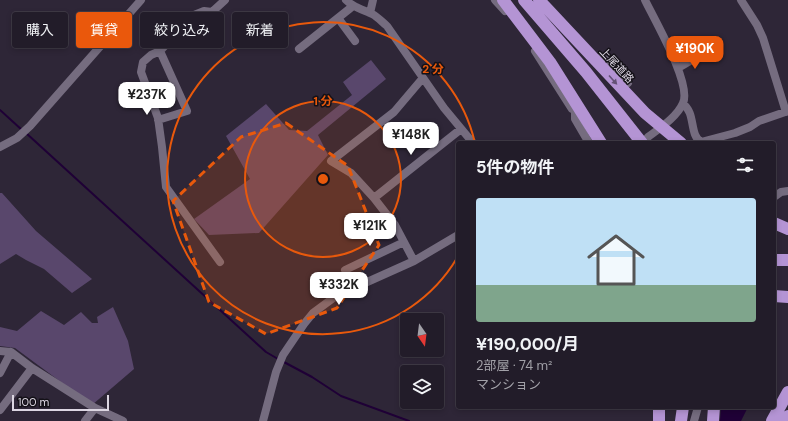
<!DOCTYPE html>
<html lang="ja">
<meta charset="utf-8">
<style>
:root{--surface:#221c29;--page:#2a2531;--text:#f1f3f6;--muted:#a2a1a8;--line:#3f3a46;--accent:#ea580c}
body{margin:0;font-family:"DM Sans","Noto Sans JP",sans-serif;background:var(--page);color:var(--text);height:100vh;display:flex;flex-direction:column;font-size:15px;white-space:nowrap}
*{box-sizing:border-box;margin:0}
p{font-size:13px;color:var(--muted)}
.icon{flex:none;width:22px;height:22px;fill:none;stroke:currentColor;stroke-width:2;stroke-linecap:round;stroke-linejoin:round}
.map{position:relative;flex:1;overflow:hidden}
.drawer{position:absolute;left:456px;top:141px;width:320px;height:268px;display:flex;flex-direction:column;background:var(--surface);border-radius:4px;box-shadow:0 2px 6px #0003,0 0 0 1px var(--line)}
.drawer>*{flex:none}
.top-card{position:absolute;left:12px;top:12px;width:380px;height:36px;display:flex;gap:8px}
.needle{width:26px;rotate:166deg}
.fabs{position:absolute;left:400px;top:313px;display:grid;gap:8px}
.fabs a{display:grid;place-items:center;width:44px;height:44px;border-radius:4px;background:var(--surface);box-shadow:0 2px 6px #0003,0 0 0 1px var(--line);font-size:20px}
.scale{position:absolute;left:12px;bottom:10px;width:97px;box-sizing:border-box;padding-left:4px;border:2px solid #dcd6e2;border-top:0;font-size:11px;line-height:14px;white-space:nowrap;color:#dcd6e2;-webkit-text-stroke:3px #141118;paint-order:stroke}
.price{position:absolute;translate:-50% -34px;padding:0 9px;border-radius:8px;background:#fff;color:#222;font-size:13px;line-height:26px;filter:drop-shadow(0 1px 2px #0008)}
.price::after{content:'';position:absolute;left:50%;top:24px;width:12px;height:9px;margin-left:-6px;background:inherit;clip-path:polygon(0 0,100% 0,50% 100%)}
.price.active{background:var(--accent);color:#fff}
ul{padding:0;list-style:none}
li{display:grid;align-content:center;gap:8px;height:212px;padding:0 20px}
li+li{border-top:1px solid var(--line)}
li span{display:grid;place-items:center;height:124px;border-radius:4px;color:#555}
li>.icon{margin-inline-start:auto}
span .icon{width:72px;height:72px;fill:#fffc;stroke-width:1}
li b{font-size:17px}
h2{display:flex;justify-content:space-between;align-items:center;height:48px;padding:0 20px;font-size:17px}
.pill{padding:0 14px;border-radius:4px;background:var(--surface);box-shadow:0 2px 6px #0003,0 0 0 1px var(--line);font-size:14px;line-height:36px}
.pill.active{background:var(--accent);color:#fff}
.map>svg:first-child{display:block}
.green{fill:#59476c}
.water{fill:#1f0036}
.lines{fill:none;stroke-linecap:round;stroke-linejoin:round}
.stream{stroke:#1f0036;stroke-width:2}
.minor{stroke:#756c7f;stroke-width:8}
.highway{stroke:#b494d4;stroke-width:12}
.oneway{fill:#645276}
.marked{fill:#e8590c;fill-opacity:0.2;stroke:#e8590c;stroke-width:3;stroke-dasharray:8 5;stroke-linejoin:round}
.ring{fill:none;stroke:#e8590c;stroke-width:2}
.labels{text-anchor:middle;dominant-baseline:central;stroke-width:3;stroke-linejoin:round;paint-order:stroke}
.street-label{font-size:11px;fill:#dcd6e2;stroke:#141118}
.centre{fill:#e8590c;stroke:#141118;stroke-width:2}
.ring-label{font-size:12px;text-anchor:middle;font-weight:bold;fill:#e8590c;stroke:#141118;stroke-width:3;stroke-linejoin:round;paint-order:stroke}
</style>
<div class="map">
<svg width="788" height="421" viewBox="0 0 788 421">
<rect width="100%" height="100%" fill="#2e2637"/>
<path class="green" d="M371 60 386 79 318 135 328 155 259 233 209 235 194 219 250 179 226 136 266 104 289 130 307 131 352 95 343 82Z
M0 193H2L36 231 92 279 72 293 44 269 26 260 16 254 0 264Z
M113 307 128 341 134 369 92 405 15 348 0 346V327L17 331 41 311 64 325 81 312 92 323H98L97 317Z"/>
<path class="water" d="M721 407H748L741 421H720Z"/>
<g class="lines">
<path class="stream" d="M0 110 22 130
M26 133 266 352 278 359
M282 361 312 377 341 396 409 421"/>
<path class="minor" d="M346 0C355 9 361 8 372 14 378 17 382 22 387 26L444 108 473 143
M495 0 505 11
M645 0C654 19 692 84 683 103 677 117 660 128 648 137
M741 0 757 25 763 38 786 112
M370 13 373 0
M338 18 355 41
M299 49 353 6
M535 51 572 109 584 115
M600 58C610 58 622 76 628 83
M678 68 702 54
M683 104C696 113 689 135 701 142L735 133 750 127 759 121 788 111
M575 112V119L589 143
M158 120 187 111 160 51
M0 147 17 138 30 126 141 0
M774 197 781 192 788 191
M374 198 461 129
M414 261 395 225 374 198 351 173 331 161 394 112 422 79
M220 262 166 187 162 147 158 118 141 72 143 62 151 55 160 51 194 15 204 11 212 12 225 0
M345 270 404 242
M0 351 11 352 32 368 95 408 123 421
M0 373 11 352
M0 410 32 368
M85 421 95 408
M263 421 276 372 283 355 304 324 313 313 336 296 414 261 458 235
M694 421 698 407"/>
<path class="highway" d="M503 0 550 62 601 143
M524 0 586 72 642 143
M539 0 645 113 681 143
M774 223 788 229
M774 260H788
M774 296 788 297
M659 421V407
M681 421 683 407
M713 421 714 407
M772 421 788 392
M785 421 788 416"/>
</g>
<defs><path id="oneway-solid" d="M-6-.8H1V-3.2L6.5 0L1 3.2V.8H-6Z"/></defs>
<use class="oneway" href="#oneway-solid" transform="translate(613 80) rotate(48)"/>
<path class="marked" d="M286 123 348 166 379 245 337 308 266 334 209 302 173 201 241 137Z"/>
<circle cx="323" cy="179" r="78" fill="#e8590c" fill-opacity=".12"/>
<g class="ring">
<circle cx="323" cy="179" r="78"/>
<path d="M457 258A156 156 0 1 1 475 143"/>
</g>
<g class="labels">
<g class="street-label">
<text transform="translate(617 65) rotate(47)">上尾道路</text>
</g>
</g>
<circle cx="323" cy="179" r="6" class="centre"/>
<g class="ring-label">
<text x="433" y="73">2 分</text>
<text x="323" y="105">1 分</text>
</g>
</svg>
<div class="fabs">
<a><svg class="needle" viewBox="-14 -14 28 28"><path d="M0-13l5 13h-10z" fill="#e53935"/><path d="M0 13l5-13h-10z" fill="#a2a1a8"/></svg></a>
<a><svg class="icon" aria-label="layers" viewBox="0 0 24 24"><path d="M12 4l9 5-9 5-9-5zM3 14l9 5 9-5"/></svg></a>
</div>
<div class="scale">100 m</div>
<b class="price active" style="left:695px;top:70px">¥190K</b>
<b class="price" style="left:147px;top:116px">¥237K</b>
<b class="price" style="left:411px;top:156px">¥148K</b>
<b class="price" style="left:370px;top:247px">¥121K</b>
<b class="price" style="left:339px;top:306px">¥332K</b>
<div class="top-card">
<a class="pill">購入</a>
<a class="pill active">賃貸</a>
<a class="pill">絞り込み</a>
<a class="pill">新着</a>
</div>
<section class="drawer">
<h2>5件の物件<svg class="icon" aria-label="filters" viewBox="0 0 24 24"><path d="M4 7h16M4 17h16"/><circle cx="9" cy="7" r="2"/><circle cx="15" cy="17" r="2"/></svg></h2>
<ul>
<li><span style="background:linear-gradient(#bfe0f5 70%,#7fa58c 0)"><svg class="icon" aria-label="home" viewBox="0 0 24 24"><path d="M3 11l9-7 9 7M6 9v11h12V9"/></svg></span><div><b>¥190,000/月</b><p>2部屋 · 74 m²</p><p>マンション</p></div></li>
</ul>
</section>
</div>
